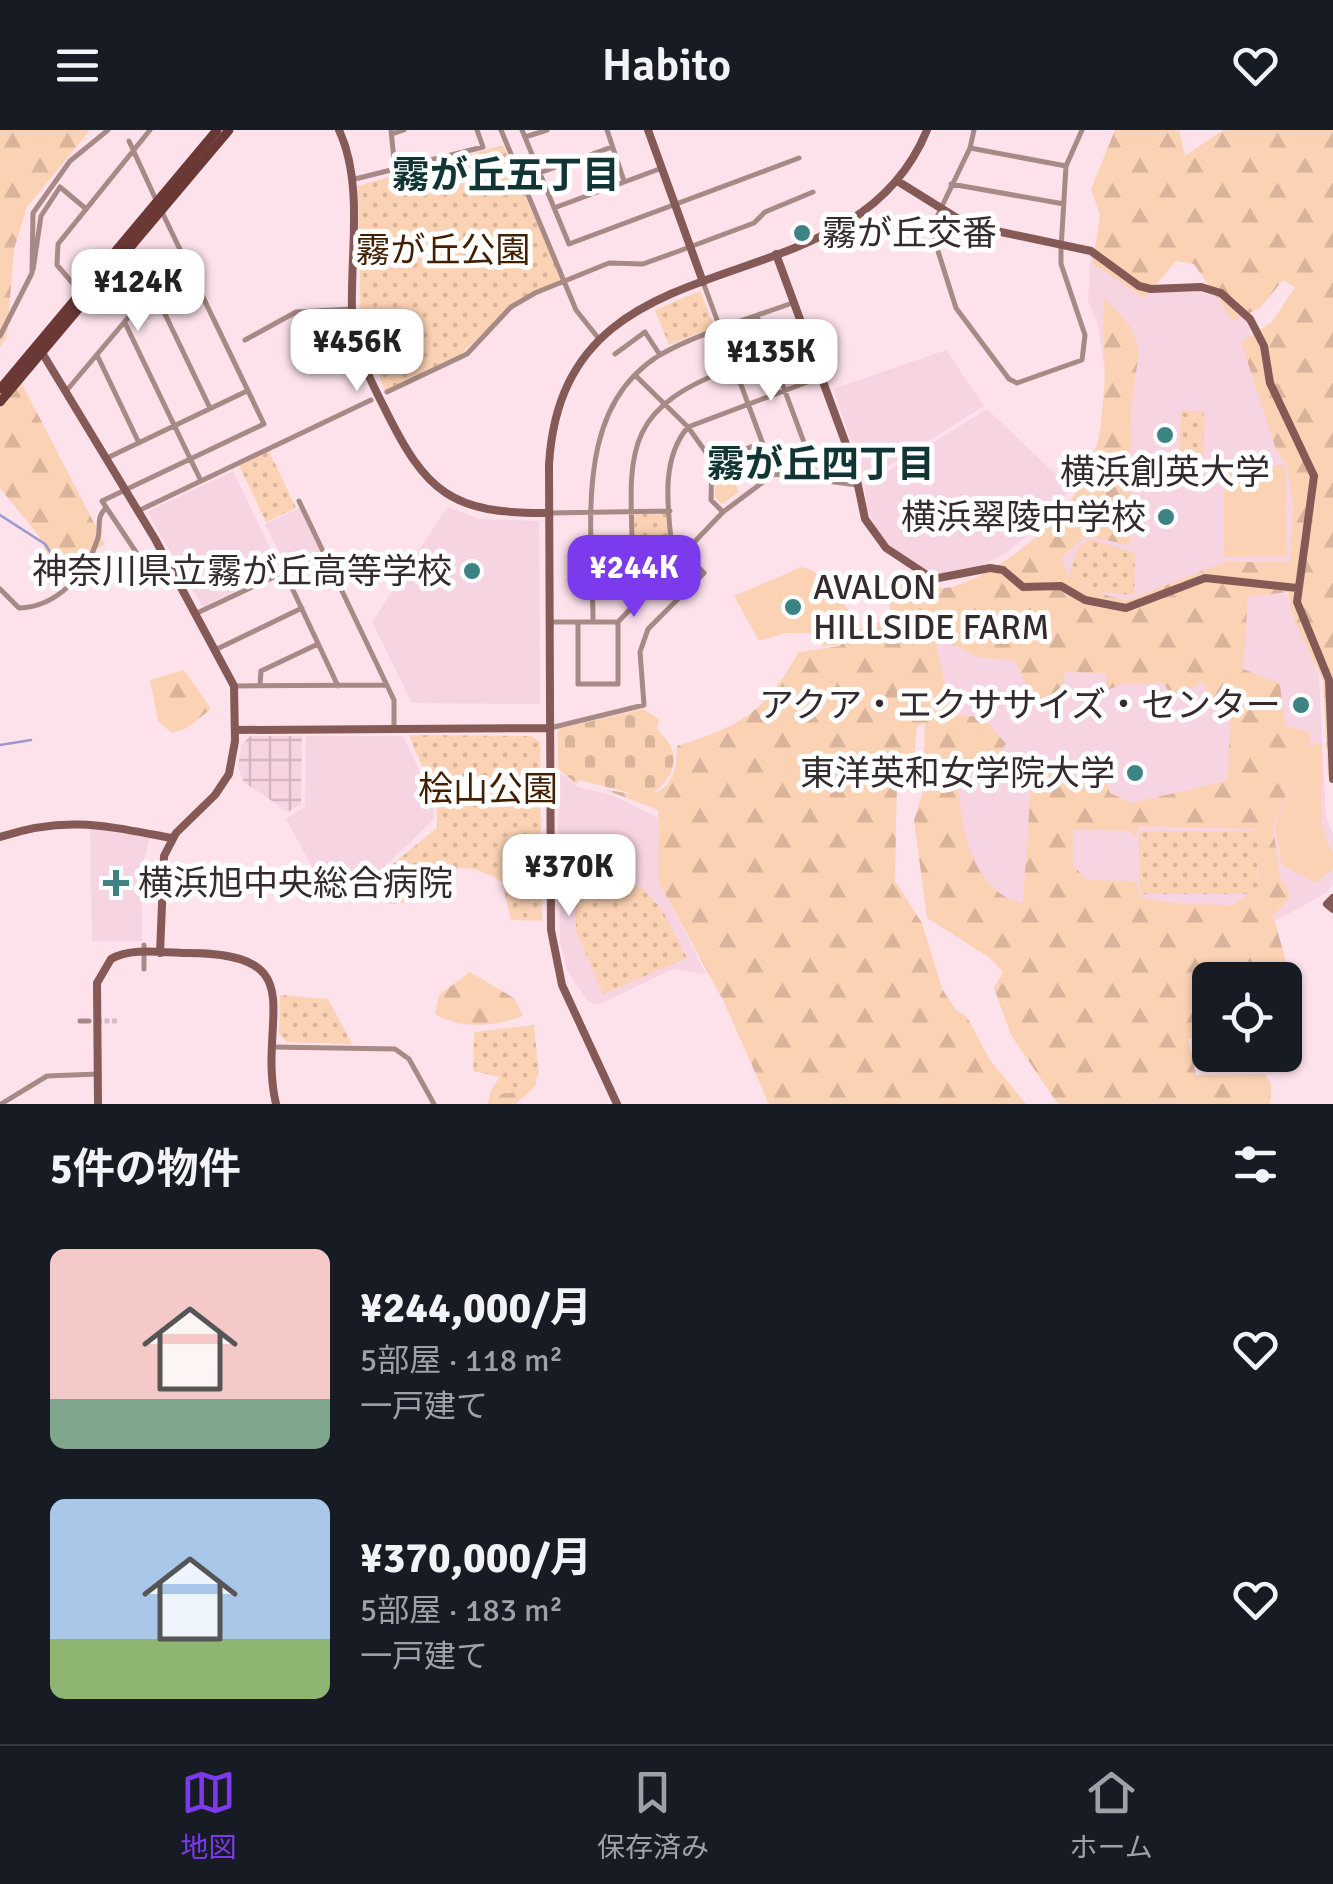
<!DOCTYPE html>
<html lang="ja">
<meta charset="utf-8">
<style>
:root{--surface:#171b24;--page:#242831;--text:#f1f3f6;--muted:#9ea1a6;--line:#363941;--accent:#7c3aed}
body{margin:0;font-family:Signika,"Noto Sans JP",sans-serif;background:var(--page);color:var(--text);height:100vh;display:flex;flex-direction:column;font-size:38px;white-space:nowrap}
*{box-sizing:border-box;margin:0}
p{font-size:32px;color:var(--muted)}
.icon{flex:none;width:55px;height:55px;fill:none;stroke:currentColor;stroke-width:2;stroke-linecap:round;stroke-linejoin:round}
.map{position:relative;height:974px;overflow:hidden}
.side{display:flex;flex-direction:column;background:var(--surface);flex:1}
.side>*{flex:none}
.buttons{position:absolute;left:1192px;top:832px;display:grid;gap:20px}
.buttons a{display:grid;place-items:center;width:110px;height:110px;border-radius:15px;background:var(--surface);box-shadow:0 2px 8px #0004;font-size:50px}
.price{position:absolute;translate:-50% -85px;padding:0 22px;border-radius:20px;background:#fff;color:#222;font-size:32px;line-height:65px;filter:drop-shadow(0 2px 5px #0008)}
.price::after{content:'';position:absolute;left:50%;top:60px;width:30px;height:22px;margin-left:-15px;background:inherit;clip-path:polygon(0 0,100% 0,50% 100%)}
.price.selected{background:var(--accent);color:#fff}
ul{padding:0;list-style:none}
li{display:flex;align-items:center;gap:30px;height:250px;padding:0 50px}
li span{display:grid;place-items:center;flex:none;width:280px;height:200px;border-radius:15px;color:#555}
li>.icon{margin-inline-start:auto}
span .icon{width:120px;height:120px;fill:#fffc;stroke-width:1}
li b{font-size:42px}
h2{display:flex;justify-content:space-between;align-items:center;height:120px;padding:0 50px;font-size:42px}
header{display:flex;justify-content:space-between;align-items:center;height:130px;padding:0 50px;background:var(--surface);font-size:45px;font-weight:600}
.menu{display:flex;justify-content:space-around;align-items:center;height:140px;border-top:2px solid var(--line);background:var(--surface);font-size:28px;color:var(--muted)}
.menu a{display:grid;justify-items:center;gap:5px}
.menu .selected{color:var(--accent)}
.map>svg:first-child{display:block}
.built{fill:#f7d4e1}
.industrial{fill:url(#industrial-grid)}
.grass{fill:#fcd2b4}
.forest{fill:url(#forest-firs);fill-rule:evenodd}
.cemetery{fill:url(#cemetery-stones)}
.park{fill:url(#park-dots)}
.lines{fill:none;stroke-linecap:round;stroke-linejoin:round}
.stream{stroke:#9d97d0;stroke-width:2.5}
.street-tunnel{stroke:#d5bdc6;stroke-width:5;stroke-dasharray:5 2.5;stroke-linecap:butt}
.street{stroke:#a78985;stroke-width:5}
.secondary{stroke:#855a56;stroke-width:8}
.primary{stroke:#6b3935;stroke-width:9}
.poi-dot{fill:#3c8483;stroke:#fff;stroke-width:4}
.labels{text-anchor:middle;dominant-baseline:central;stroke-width:10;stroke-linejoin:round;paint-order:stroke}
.poi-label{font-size:35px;fill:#352b2f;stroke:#fff;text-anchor:end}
.park-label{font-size:35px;fill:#421f00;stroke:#fff}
.neighbourhood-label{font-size:38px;font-weight:bold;fill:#113434;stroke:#fff}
</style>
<header><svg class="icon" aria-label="menu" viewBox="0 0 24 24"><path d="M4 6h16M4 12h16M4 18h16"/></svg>Habito<svg class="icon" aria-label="heart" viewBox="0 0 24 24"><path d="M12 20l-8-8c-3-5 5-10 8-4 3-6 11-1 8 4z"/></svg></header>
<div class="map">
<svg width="1333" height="974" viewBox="0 0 1333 974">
<defs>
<pattern id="industrial-grid" width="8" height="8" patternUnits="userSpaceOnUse" patternTransform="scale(2.5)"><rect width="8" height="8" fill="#f7d4e1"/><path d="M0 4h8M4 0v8" fill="none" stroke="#d4b6c1"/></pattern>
<pattern id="forest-firs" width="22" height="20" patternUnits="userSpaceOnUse" patternTransform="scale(2.5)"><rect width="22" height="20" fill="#fcd2b4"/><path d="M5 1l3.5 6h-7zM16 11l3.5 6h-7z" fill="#d9b49b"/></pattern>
<pattern id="cemetery-stones" width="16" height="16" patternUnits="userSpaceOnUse" patternTransform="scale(2.5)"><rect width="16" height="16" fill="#fcd2b4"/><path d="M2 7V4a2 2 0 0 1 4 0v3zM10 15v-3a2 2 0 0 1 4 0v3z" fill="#d9b49b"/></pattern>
<pattern id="park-dots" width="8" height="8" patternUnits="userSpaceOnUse" patternTransform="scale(2.5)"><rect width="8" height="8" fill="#fcd2b4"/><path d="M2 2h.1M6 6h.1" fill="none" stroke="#d9b49b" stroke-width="1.8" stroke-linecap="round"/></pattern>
</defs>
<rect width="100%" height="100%" fill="#fde2ec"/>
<path class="built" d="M1091 124 1140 160 1217 163 1249 193 1255 234 1290 299 1299 433 1119 473 1001 436 1069 377 1106 292 1108 262 1097 192 1088 170Z
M946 220 984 276 865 351 833 259Z
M987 279 1071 359 1048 390 1007 422 976 439 931 445 880 408 866 376 865 355Z
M233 341 280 439 203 477 147 382Z
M447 377 480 389 539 391 540 574 412 573 372 492Z
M300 378 321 422 287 438 265 394Z
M981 451 1085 477 1214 455 1287 464 1319 546 1326 687 1333 704V754L1325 764 1249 805 1105 813 977 758 950 682 926 464Z
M306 606H403L432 667 434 689 374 747 317 746 286 689 305 677Z
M558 641 578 657 612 665 658 688 659 752 706 844 673 839 600 874 590 873 579 859 567 840 560 812Z
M90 697 150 708 142 737V811H92Z"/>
<path class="industrial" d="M250 606H302L301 674 288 682 244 652 238 638 241 616Z"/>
<path class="grass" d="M727 330 739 362 722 374 715 367 716 333Z
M1285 335 1287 426 1224 427V336Z
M802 437 814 441 856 488 855 500 838 515 823 516 812 503H786L759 511 734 466Z
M1322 613 1321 695 1333 725V739L1316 753 1282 735 1275 697 1307 616Z"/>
<path class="forest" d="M0 0H90L27 77 14 119 7 207 0 217Z
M1115 0H1179L1185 26 1223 0H1333V645L1328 644 1323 551 1292 485 1288 462 1248 467 1243 539 1280 554 1285 596 1309 602 1310 610 1273 697 1280 748 1291 766 1273 786 1286 831 1277 850H1210V909L1188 908 1196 945 1265 944 1271 954 1270 974H1058L1011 905 994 858 1003 842 990 828 927 788 914 690 922 665 925 593 917 596 913 642 897 650 895 751 922 793 942 859 956 880 967 887 990 930 1026 974H769L723 870 659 753 658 680 603 659C646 667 677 673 677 616 745 594 763 583 799 522L839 516 864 496 891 489 887 454C909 451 934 463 955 456 1009 438 1081 379 1096 321 1101 302 1102 280 1104 260 1107 230 1100 202 1105 168L1131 197 1139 220 1131 281 1130 415 1086 406 1061 428 1068 445 1108 466 1128 470 1225 432H1290L1293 372 1287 336 1276 319 1241 212 1272 192 1295 157 1283 150 1260 178 1233 191 1194 134 1176 131 1145 168 1093 134 1100 85 1091 59ZM934 505 978 527 1015 530 1034 573 1062 579 1065 542 1106 543 1107 560 1123 554 1163 553 1170 563 1180 564 1203 552 1212 569 1231 583 1227 651 1131 673 1110 663 1105 649 1051 642 1031 654 1023 773C974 764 959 698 959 653L990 638 1006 614 983 587 952 585ZM1139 696 1254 699 1260 755 1234 775 1181 774 1140 767 1136 751 1087 750 1073 735V699L1128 701 1136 706Z
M20 250 105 414 55 442 39 406 0 358V279Z
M184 540 211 579 187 598 172 603 158 591 150 550Z
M470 842 514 868 523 886C496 896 461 900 435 884L439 865Z
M515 929 536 933V955L516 974H488L491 960 500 947 473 941Z"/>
<path class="cemetery" d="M643 579 659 589 657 600C685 623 675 651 646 667L579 650 577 654 558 639V599Z"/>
<path class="park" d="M503 15 562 151 518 169 459 226 385 261 361 203 358 56Z
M700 161 715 197 669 215 655 180Z
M1181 281H1204L1203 328H1179Z
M269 321 296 378 266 392 239 335Z
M667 383 668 411 680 424 653 453 635 435 634 384Z
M1089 409 1135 423 1134 465 1099 462 1069 444 1077 419Z
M409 605 532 606 540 612 542 791 511 790 502 752C457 724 438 742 403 773L388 774 378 764 383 742 437 698V672Z
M1258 701 1257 742 1262 764H1140L1139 701Z
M606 756 641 757 662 779 687 828 603 864 576 801 575 762Z
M280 865 328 869 352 914 287 912 279 904Z
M534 895 539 945 519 961 496 966 501 947 473 941 474 902Z"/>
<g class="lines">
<path class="stream" d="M0 385 45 414 67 447
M0 615 31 610"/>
<path class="street-tunnel" d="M97 891H119"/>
<path class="street" d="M391 0 395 40
M501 0 576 180 599 209
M522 0 569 114 799 28
M607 0 624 51
M974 0 970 18 931 99 956 178 1009 249 1017 253 1082 230 1085 205 1061 134V119L1066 36 1082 0
M392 4 404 0
M525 7 547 0
M129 11 157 72
M970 18 1066 36
M539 43 612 17
M351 50 483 17 477 0
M951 54 1064 74
M554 78 662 38
M33 140 41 86 60 57 85 78
M703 152 774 344
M153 159 210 278
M81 163 57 135 58 114 150 0
M757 186 818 350
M125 193 201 351
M0 206 32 143 33 83 70 31 108 0
M245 210 296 182 352 179
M615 224 645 202 660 225
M97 225 139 313
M635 245 688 297 712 331
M67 260 181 125
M387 262 467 224 511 177 535 163 609 133 643 134 679 121 754 93 765 82 813 62
M107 328 247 261
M299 371 394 570V599
M138 381 371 270
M723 382 711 370 712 331 762 313
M549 383 670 381
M136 422 102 371 264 294 162 82
M285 443 338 556
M652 458 633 436C630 325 617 280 735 237
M0 459 19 478C58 477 87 443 98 408 101 396 96 388 105 379
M197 483 325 423
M550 492H617
M578 492V554H618V492L723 382 774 344 857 355
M593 492C593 398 569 267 673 218 711 199 754 187 795 172
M217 519 302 478
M260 555 261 541 318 514
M234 556 386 555
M550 598 644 575 640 522 648 499 704 443 671 409C667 372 662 327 688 297L821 247
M144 815V839
M80 891H89
M272 917 395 919 409 929 434 974
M1 974 47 946 98 944"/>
<path class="secondary" d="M339 0C364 54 350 125 352 183 354 217 369 248 384 277 426 363 451 384 549 383
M648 0 703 152
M899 52 968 95 1091 121 1139 156 1151 159 1201 157 1221 163 1250 189 1264 216 1270 253 1314 346 1297 472 1329 550 1333 649
M776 124 854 336 865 389 886 418 933 449 990 438 1003 440 1023 457 1061 456 1085 470 1126 478 1205 448 1297 458
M41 221 155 409 234 556 235 611 229 644 215 665 176 703 164 726 160 823
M235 600 550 598
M0 707C66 685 106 696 172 708
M1333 768 1327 774 1333 779
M98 974 97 853 111 829C132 817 163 823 187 823 317 823 256 888 276 974
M617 974 562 855 551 800 549 335C563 91 850 189 927 0"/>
<path class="primary" d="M0 259 217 0
M0 272 229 0"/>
</g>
<g class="poi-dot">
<circle cx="802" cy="103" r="10"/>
<circle cx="1165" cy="305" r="10"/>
<circle cx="1166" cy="387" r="10"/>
<circle cx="472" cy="441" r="10"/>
<circle cx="793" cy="477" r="10"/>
<circle cx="1301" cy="575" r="10"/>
<circle cx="1135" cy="643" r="10"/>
<path d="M111 738h10v10h10v10h-10v10h-10v-10h-10v-10h10z"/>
</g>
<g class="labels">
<g class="poi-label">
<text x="822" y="103" text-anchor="start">霧が丘交番</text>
<text x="1165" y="342" text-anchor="middle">横浜創英大学</text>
<text x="1146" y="387">横浜翠陵中学校</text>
<text x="452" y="441">神奈川県立霧が丘高等学校</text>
<text x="813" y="457" text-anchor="start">AVALON<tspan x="813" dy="40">HILLSIDE FARM</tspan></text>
<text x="1281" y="575">アクア・エクササイズ・センター</text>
<text x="1115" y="643">東洋英和女学院大学</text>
<text x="138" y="753" text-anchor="start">横浜旭中央総合病院</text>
</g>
<g class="park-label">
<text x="443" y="120">霧が丘公園</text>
<text x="488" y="659">桧山公園</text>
</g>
<g class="neighbourhood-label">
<text x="506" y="45">霧が丘五丁目</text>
<text x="821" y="334">霧が丘四丁目</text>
</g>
</g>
</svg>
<div class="buttons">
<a><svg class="icon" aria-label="locate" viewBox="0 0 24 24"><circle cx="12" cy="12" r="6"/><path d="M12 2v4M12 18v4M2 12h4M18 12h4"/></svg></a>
</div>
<b class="price" style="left:138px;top:204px">¥124K</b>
<b class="price" style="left:357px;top:264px">¥456K</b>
<b class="price" style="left:771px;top:274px">¥135K</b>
<b class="price selected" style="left:634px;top:490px">¥244K</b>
<b class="price" style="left:569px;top:789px">¥370K</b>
</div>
<section class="side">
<h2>5件の物件<svg class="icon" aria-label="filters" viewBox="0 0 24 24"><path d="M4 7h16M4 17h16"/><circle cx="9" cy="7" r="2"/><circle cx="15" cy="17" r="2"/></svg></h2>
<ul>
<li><span style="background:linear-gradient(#f6c9c9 75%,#7fa58c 0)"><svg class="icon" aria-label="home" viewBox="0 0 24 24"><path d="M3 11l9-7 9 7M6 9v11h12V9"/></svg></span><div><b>¥244,000/月</b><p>5部屋 · 118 m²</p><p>一戸建て</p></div><svg class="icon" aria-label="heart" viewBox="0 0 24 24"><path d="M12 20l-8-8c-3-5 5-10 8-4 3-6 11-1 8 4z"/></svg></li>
<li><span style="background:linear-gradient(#a9c7e8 70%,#8fb573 0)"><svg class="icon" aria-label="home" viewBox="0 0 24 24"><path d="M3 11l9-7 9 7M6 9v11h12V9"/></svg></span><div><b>¥370,000/月</b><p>5部屋 · 183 m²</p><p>一戸建て</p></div><svg class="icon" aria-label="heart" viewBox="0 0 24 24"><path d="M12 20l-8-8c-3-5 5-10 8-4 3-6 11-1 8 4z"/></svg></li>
</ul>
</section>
<nav class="menu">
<a class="selected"><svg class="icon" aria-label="map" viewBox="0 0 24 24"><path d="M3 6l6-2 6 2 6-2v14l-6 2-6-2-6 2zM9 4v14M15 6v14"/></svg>地図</a>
<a><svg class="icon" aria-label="saved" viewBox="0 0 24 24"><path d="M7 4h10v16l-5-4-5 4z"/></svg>保存済み</a>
<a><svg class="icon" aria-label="home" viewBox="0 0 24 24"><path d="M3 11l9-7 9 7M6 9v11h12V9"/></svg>ホーム</a>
</nav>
